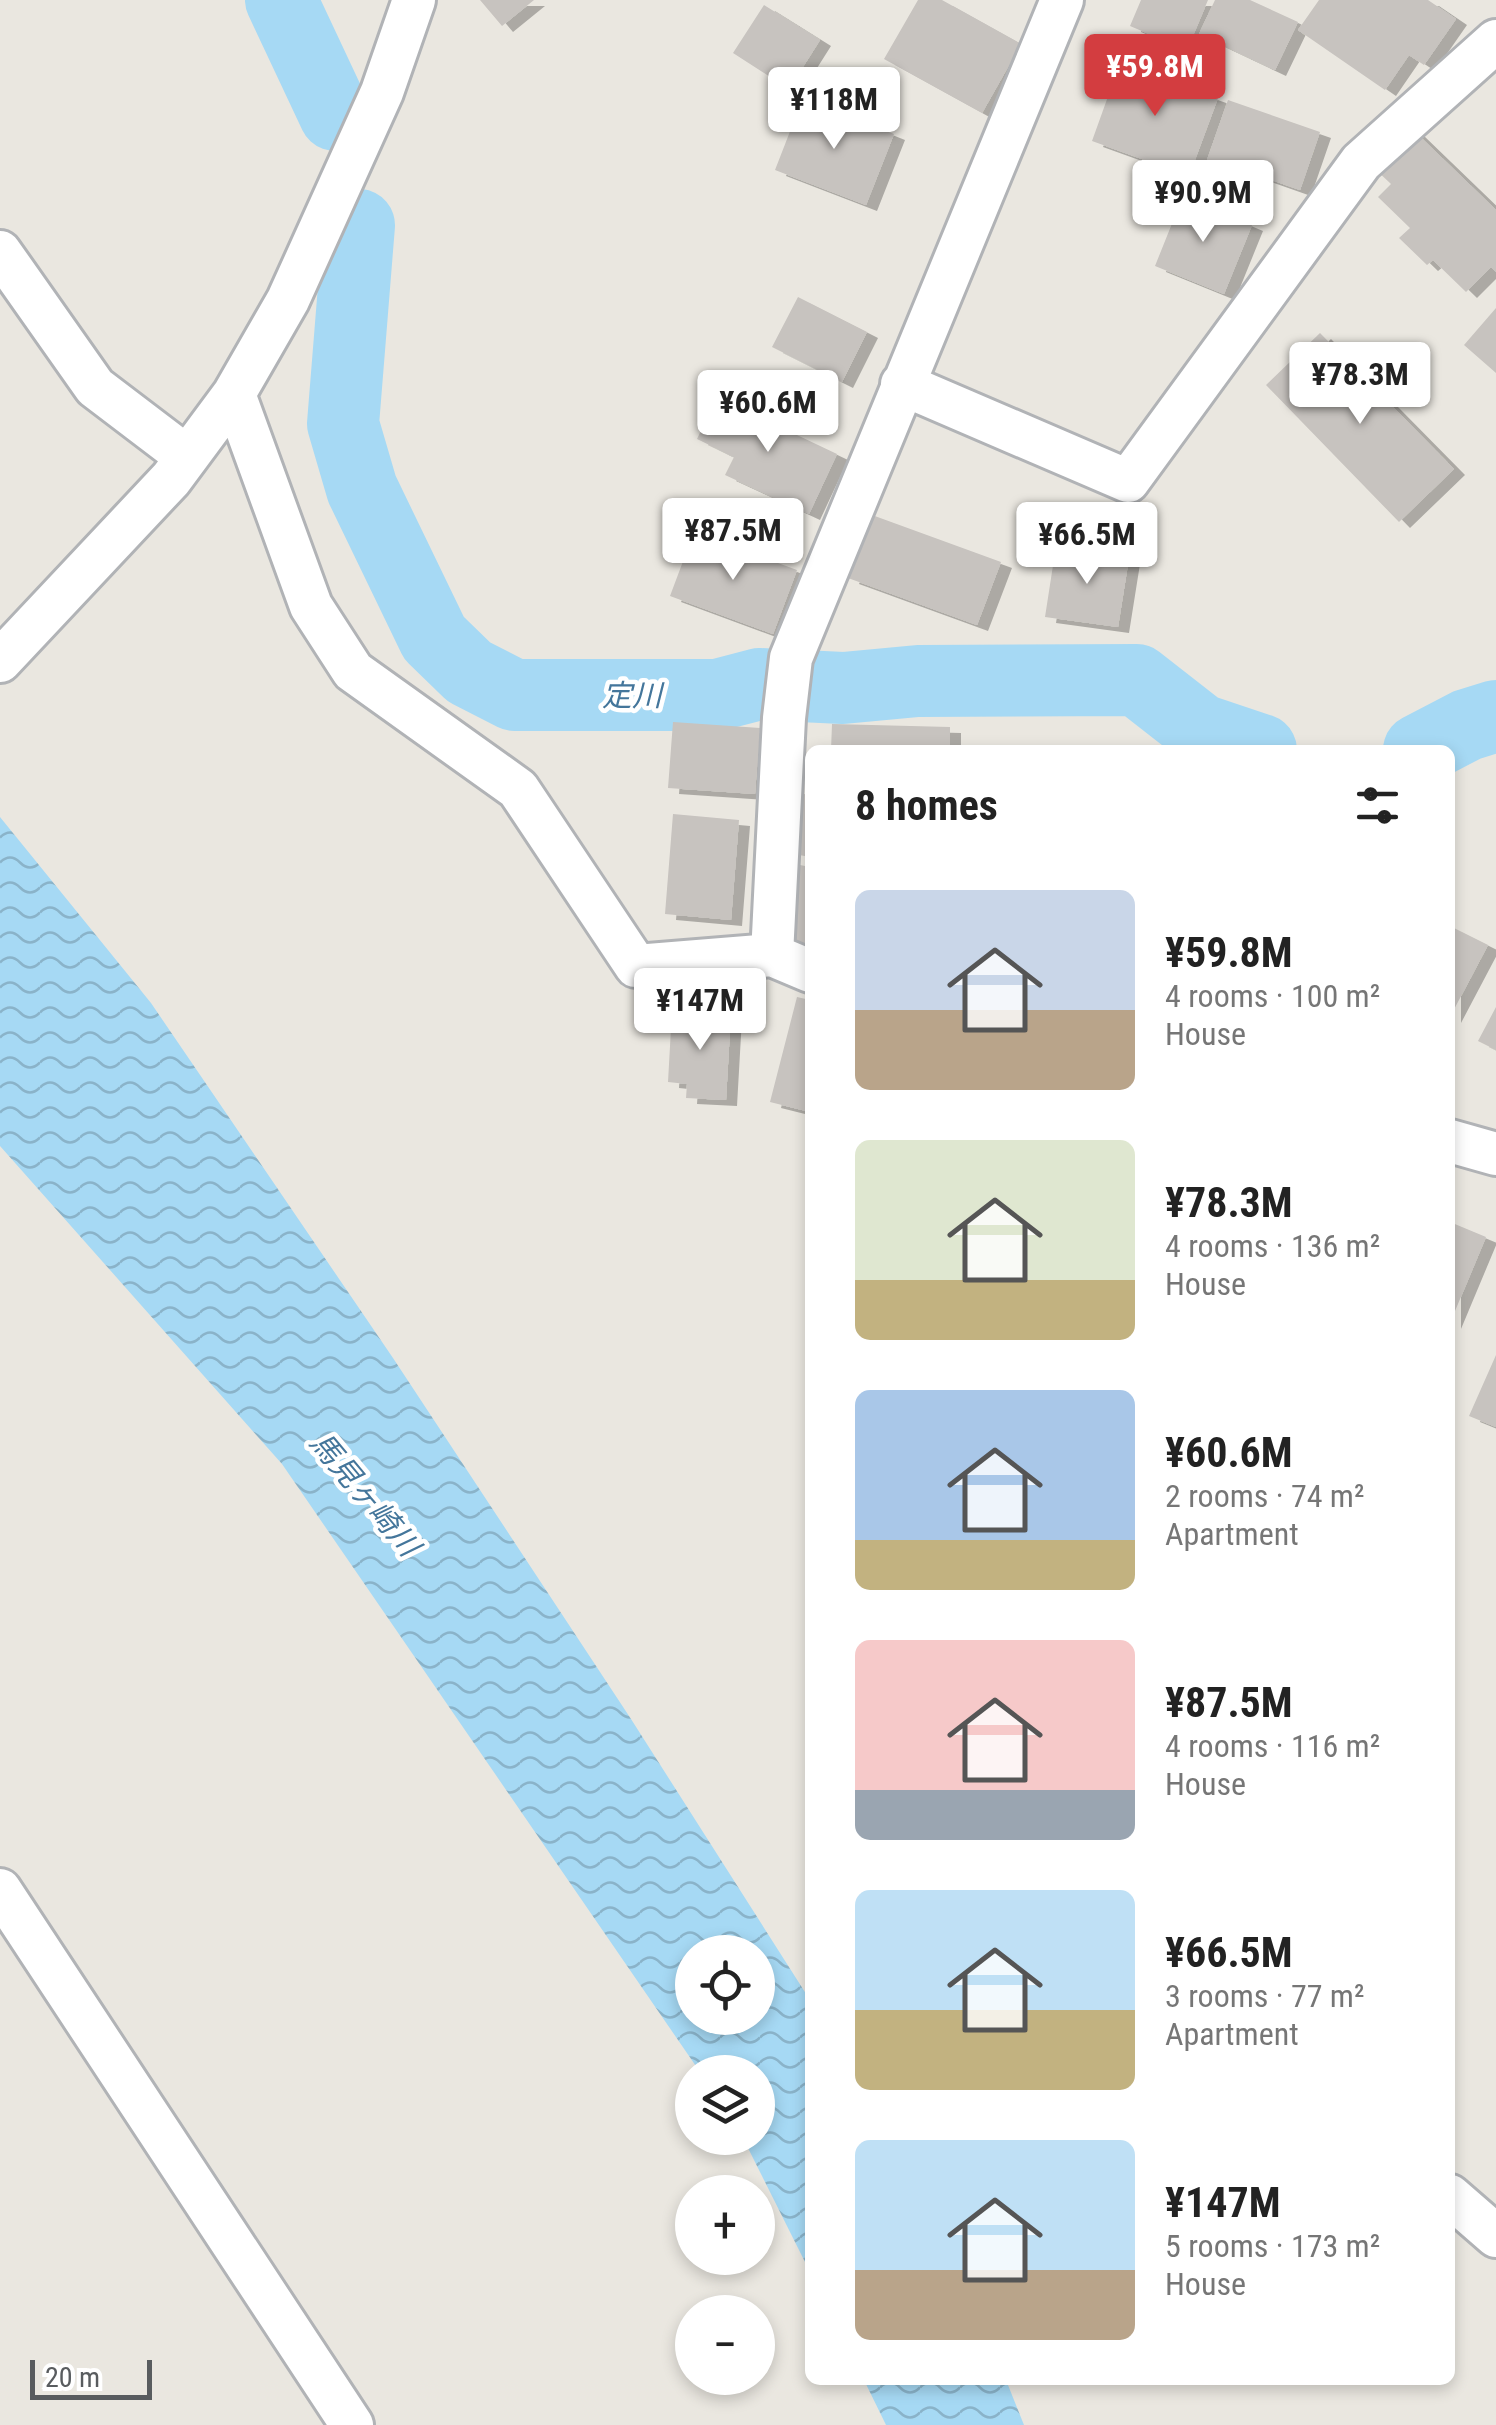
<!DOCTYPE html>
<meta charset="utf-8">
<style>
:root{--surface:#fff;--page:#f6f6f6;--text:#222;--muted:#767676;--accent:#d33d40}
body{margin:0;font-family:"Roboto Condensed","Noto Sans JP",sans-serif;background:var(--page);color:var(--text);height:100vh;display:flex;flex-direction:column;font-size:38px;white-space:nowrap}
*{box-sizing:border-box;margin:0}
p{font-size:32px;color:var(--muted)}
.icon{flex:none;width:55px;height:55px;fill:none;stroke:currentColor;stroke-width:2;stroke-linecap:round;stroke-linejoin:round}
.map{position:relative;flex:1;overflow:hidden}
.drawer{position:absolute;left:805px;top:745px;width:650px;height:1640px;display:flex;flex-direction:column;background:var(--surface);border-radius:15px;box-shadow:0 5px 15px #0003}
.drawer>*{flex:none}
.tools{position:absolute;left:675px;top:1935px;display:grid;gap:20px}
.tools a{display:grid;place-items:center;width:100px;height:100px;border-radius:50%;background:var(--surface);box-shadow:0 5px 15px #0003;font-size:50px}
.scale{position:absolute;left:30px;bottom:25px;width:122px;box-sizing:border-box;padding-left:10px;border:5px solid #595c5f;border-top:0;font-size:28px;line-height:35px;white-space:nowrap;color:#595c5f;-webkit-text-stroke:8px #fff;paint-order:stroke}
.price{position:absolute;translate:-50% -85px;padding:0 22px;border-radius:10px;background:#fff;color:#222;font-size:32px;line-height:65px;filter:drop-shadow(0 2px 5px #0008)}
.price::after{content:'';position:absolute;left:50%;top:60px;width:30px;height:22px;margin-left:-15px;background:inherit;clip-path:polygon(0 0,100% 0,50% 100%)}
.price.active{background:var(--accent);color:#fff}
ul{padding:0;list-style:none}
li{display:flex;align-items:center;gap:30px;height:250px;padding:0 50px}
li span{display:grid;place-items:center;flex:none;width:280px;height:200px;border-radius:15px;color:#555}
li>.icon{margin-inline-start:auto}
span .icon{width:120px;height:120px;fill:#fffc;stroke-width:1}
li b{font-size:42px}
h2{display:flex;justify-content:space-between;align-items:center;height:120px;padding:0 50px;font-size:42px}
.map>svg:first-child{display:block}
.water{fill:url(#water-waves);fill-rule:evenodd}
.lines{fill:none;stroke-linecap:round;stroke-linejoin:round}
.river{stroke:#a6d9f4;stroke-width:72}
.building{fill:#c7c3bf;filter:url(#shadow)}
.minor-casing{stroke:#b1b3b6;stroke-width:48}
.minor{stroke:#fff;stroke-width:42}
.labels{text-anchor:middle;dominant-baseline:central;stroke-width:9;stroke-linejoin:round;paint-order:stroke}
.water-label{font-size:30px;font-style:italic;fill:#44769b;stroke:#fff}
</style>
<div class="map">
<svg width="1496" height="2425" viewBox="0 0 1496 2425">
<defs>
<pattern id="water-waves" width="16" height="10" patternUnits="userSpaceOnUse" patternTransform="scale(2.5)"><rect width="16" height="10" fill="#a6d9f4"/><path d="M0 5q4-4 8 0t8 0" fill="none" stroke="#8ab3c9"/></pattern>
<filter id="shadow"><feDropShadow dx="11" dy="6" stdDeviation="0" flood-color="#0004"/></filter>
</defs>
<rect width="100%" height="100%" fill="#eae7e0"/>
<path class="water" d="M0 817 151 1003 393 1358 631 1719 810 2000V2272L743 2138H758V2072H700L282 1464 0 1146ZM692 1952H758V2018H692Z
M864 2380H1006L1024 2425H886Z"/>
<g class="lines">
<path class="river" d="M281 0 335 115
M359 225 343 424 362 489 434 638 469 672 514 695H717L759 684 843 688 918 681 1137 680 1201 730 1261 750
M1419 750 1467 725 1496 716"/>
</g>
<path class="building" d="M480 0H534L502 26Z
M918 0H942L1021 44 982 113 884 59Z
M1141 0H1208L1187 50 1130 26Z
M1215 0H1250L1298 22 1275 70 1199 34Z
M1319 0H1428L1456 19 1424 65 1409 55 1385 90 1298 30Z
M764 5 820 40 789 89 733 53Z
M1120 63 1218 98 1189 176 1092 141Z
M803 98 894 134 866 205 775 170Z
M1228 100 1320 132 1300 190 1235 167 1226 193 1199 183Z
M1412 129 1496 210V272L1491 267 1466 292 1433 260 1427 265 1399 238 1410 228 1378 197 1391 184 1374 168Z
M1183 196 1252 225 1224 294 1155 266Z
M798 297 867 332 842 382 772 347Z
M1496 308V373L1464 345Z
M1320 333 1454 469 1399 522 1266 385Z
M717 397 837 454 809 514 725 475 734 457 697 439Z
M872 515 1001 562 977 625 848 578Z
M694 532 797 570 773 634 670 596Z
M1056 546 1129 558 1118 627 1045 617Z
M673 722 760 728 755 794 668 788Z
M832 724 950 727V750H831Z
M804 794 810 795V857L794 854Z
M673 814 739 820 731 920 665 914Z
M800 865 810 867V947L785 942Z
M1450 926 1488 945 1450 1017Z
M797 997 810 1000V1112L770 1102Z
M1496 1007V1050L1478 1041Z
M672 1010 731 1012 726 1100 686 1098 687 1084 668 1082Z
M1450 1222 1486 1237 1450 1323Z
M1496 1355V1427L1469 1416Z"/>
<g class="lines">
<defs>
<path id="minor" d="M0 252 95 387 187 457
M902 384 1128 481 1361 162 1496 41
M234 394 311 606 353 671 518 789 636 966 772 955 810 971
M0 661 171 479 234 394 288 300 382 92 414 0
M772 955 784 718 791 658 1062 0
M1450 1141 1496 1154
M0 1890 352 2425
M1450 2196 1496 2236"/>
</defs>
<use href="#minor" class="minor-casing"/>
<use href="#minor" class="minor"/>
</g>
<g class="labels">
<g class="water-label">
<text x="632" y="695">定川</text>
<text transform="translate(365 1494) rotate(50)">馬見ヶ崎川</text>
</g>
</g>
</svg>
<div class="tools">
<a><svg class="icon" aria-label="locate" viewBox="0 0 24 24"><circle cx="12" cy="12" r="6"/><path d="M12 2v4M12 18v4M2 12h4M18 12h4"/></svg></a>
<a><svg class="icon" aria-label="layers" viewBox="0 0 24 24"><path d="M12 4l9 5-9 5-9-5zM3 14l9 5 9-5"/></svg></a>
<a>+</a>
<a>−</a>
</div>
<div class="scale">20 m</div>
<b class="price active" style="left:1155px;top:119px">¥59.8M</b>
<b class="price" style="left:834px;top:152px">¥118M</b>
<b class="price" style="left:1203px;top:245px">¥90.9M</b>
<b class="price" style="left:1360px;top:427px">¥78.3M</b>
<b class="price" style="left:768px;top:455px">¥60.6M</b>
<b class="price" style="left:733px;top:583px">¥87.5M</b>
<b class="price" style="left:1087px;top:587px">¥66.5M</b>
<b class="price" style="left:700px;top:1053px">¥147M</b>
<section class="drawer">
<h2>8 homes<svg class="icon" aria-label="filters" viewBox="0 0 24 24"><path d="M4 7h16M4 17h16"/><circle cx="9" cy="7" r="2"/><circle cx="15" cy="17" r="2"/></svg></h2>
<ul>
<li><span style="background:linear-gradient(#c9d6e8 60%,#b9a48a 0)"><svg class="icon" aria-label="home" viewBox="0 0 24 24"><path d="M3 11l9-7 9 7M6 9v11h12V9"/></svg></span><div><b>¥59.8M</b><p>4 rooms · 100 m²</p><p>House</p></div></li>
<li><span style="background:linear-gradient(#dfe7d0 70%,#c2b280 0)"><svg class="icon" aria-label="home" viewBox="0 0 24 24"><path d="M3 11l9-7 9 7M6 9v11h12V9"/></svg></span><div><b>¥78.3M</b><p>4 rooms · 136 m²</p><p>House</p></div></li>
<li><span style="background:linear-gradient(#a9c7e8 75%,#c2b280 0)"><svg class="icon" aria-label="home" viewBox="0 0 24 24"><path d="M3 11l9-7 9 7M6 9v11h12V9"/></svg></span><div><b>¥60.6M</b><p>2 rooms · 74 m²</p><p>Apartment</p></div></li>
<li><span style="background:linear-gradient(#f6c9c9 75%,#9aa5b1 0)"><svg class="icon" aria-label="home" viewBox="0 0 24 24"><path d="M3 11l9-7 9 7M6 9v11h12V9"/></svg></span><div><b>¥87.5M</b><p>4 rooms · 116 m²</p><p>House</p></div></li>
<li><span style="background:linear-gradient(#bfe0f5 60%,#c2b280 0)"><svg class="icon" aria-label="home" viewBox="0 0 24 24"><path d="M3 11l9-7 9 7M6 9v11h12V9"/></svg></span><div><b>¥66.5M</b><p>3 rooms · 77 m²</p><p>Apartment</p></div></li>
<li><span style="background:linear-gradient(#bfe0f5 65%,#b9a48a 0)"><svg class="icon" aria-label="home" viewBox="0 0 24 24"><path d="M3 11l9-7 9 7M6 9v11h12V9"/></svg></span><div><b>¥147M</b><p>5 rooms · 173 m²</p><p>House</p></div></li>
</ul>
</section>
</div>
